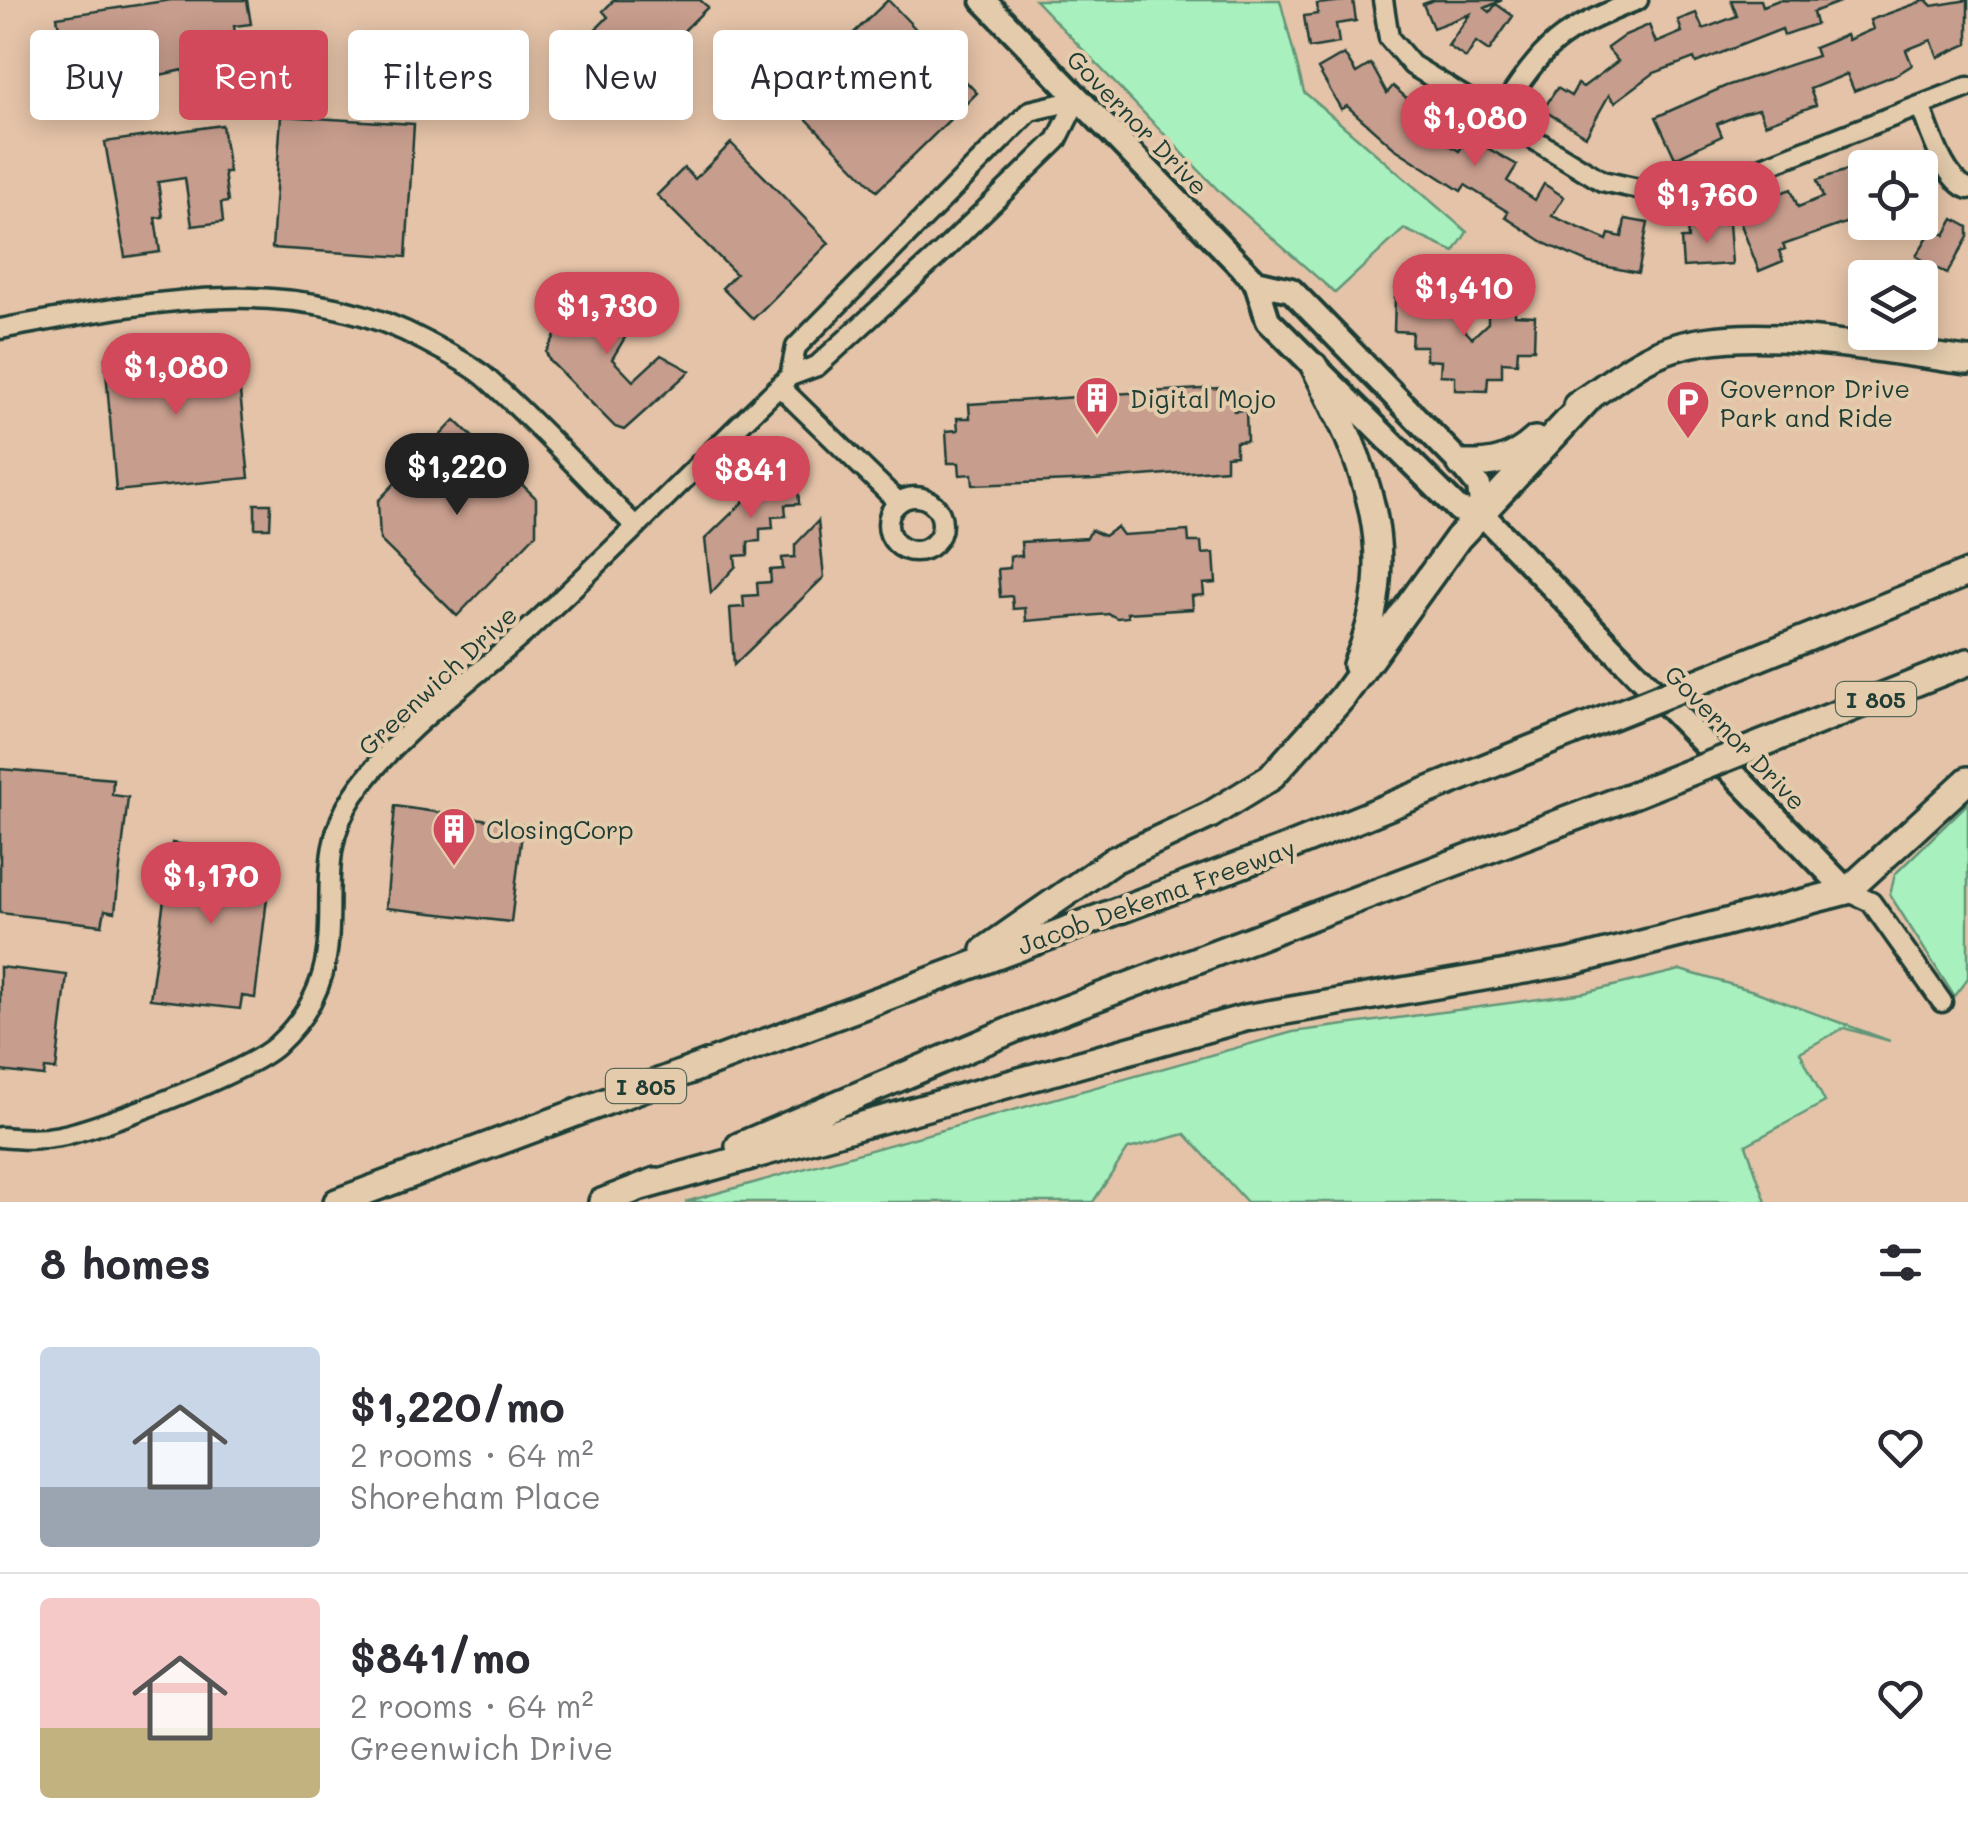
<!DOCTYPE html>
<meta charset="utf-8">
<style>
:root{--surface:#fff;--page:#f2f2f3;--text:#2b2b33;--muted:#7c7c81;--line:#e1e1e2;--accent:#d1495b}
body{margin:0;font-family:Mali,sans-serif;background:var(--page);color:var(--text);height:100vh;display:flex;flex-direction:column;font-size:38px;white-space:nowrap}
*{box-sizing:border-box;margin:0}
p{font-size:32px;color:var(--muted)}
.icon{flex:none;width:55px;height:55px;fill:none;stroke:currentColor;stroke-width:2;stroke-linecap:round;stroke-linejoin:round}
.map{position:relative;height:1202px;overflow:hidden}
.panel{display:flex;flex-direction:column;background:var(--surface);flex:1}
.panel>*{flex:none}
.banner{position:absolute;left:30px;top:30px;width:1000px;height:90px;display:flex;gap:20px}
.fabs{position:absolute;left:1848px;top:150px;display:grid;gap:20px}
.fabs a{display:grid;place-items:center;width:90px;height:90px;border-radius:10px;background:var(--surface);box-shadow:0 5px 25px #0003;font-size:50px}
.price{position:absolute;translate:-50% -85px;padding:0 22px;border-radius:35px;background:var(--accent);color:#fff;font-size:32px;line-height:65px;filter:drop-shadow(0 2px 5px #0008)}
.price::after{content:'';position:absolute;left:50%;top:60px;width:30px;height:22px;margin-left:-15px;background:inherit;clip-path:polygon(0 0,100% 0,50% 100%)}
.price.active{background:#222;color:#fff}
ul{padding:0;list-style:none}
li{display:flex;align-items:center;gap:30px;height:250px;padding:0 40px}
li+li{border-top:2px solid var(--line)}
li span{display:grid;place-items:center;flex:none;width:280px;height:200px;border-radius:10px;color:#555}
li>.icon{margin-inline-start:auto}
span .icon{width:120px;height:120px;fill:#fffc;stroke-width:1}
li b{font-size:42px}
h2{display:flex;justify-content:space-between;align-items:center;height:120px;padding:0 40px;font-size:42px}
.pill{padding:0 35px;border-radius:10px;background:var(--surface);box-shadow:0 5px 25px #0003;font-size:35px;line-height:90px}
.pill.active{background:var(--accent);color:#fff}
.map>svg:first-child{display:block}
.green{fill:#a8f0be;stroke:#649679;stroke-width:2.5}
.building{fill:#c79d8d;stroke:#1f3d34;stroke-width:2.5}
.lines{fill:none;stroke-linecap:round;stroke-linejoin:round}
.minor-casing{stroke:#1f3d34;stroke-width:25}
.major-casing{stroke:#1f3d34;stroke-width:30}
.highway-casing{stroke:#1f3d34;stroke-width:32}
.minor{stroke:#e3cbac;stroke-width:18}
.major{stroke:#e3cbac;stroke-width:22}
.highway{stroke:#e3cbac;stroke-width:25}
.highway-bridge-casing{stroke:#1f3d34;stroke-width:32;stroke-linecap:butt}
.highway-bridge{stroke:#e3cbac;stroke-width:25}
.labels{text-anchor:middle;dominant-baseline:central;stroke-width:8;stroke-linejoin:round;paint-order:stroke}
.shield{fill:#e3cbac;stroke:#5a6858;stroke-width:2.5}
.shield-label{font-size:22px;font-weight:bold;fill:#1f3d34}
.street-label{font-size:25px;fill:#1f3d34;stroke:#e3cbac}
.poi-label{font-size:25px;fill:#1f3d34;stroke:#e3cbac;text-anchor:start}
</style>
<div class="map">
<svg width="1968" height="1202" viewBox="0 0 1968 1202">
<rect width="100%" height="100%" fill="#e4c3a8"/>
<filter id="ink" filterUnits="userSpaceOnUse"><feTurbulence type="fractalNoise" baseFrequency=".01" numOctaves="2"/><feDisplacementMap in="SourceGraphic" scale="20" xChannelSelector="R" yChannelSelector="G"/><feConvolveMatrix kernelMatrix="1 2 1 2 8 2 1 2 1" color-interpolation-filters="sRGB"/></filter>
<g filter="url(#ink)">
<path class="green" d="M1035 0H1280L1304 92 1467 232 1454 252 1404 229 1335 293 1221 193Z
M1968 803V978L1954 996 1890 895 1895 874Z
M1680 970 1754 991 1890 1041 1844 1028 1800 1052 1825 1102 1746 1145 1766 1202H1247L1185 1134 1128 1149 1093 1202H685L1293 1032 1584 993Z"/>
<path class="building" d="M171 0H247L251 24 234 26 240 70 184 78 183 70 141 79V85L84 93 78 50 63 52 57 17Z
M614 0H700L708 7 639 75 595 30 608 17 603 11Z
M888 0 977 93 877 191 786 98Z
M1353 0 1356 21 1336 24 1339 43 1309 48 1304 16 1318 14 1317 4Z
M1434 0H1502L1485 8 1490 12 1496 4 1513 16 1489 51 1476 42 1466 58 1448 46 1470 14 1433 28 1423 4Z
M1731 0H1761L1763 6 1779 0 1842 1 1813 12 1816 24 1784 35 1782 29 1696 63 1694 58 1654 73 1615 102 1609 95 1586 136 1543 110 1557 88 1571 96 1578 84 1583 87 1618 61 1607 48 1625 35 1649 25 1656 43 1682 32 1678 20 1696 13 1703 29 1737 16Z
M1926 0 1932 6 1968 0V44L1938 57 1931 40 1906 50 1912 65 1898 74 1854 91 1847 74 1810 89 1816 105 1765 124 1759 109 1743 113 1717 124 1722 136 1675 158 1656 117 1726 86 1817 56 1814 48 1846 35 1848 40 1873 29 1870 20Z
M1344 54 1356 73 1371 64 1387 93 1393 86 1418 108 1438 117 1429 132 1459 151 1468 137 1517 165 1507 181 1535 200 1544 184 1564 197 1552 216 1607 240 1609 234 1622 237 1625 219 1648 223 1638 273 1589 263 1546 244 1505 217 1508 212 1465 185 1461 191 1394 148 1347 106 1341 109 1318 69Z
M281 116 414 124 406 257 272 248Z
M222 125 229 172H224L228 202 221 203 223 222 192 226 185 178 158 182 163 217 155 218 160 252 125 257 105 142Z
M731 143 829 243 753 319 722 288 736 274 657 195 684 168 695 179Z
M1865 164V216L1783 245 1785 249 1779 251 1783 261 1759 271 1740 222 1753 221 1747 206 1791 189 1798 207 1823 197 1817 180Z
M1954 219 1968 227V237L1947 274 1916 256 1933 228 1945 235Z
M1729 223 1732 264 1683 267 1681 239H1688L1687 226Z
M589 275 625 299 635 314V321L612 359 633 381 661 355 690 371 624 430 615 427 550 361 546 352Z
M1414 291 1443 292V307L1472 338 1488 323V308L1515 309V315L1535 316 1534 349H1518L1517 363 1502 362V377H1488L1487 391 1455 390V376L1440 375 1441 361 1426 360V346H1411L1412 332 1394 331 1395 297H1414Z
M235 345 249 478 116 491 105 358Z
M1107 387 1112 394 1219 388 1220 400 1233 399 1234 411 1246 410 1247 441 1236 442V455L1226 456V469L1094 480 973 485 972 474 960 475 959 463H948L946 431 958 430 957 418H970L969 404 1077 397 1081 389 1094 394Z
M455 420 536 498V534L457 616 380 540 378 501Z
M796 451 799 504 785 505 786 516 772 517 773 528 760 529V541L748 542V555L735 556 736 566 711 593 705 539Z
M255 504H271L270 528H255Z
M818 521 824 577 734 665 730 608 744 607 743 596 758 595 757 583 771 582 770 570 783 569 782 558 795 557V545Z
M1117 527 1123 535 1188 531 1189 542H1201L1202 554 1214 553 1216 583 1203 584 1204 595 1192 596 1193 609 1127 613 1128 617 1117 618 1109 614 1026 621 1025 608 1013 609 1012 596 1000 597 998 569 1010 568V556H1022L1021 542 1087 538 1091 530 1104 536Z
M0 769 113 779 112 795 128 797 115 912 105 910 102 925 0 913Z
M395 806 523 825 511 922 386 908Z
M172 843 272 856 255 998 242 996 240 1009 150 999Z
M0 967 67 975 56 1070 45 1069 44 1076 0 1071Z"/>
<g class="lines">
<defs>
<path id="minor" d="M1383 0 1389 38 1412 65 1602 181 1652 192 1706 189 1968 87
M1920 106C1930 129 1943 179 1968 189
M1498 115C1546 42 1557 32 1638 0
M0 329C142 303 291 269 425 341 445 352 467 362 484 376 537 423 586 477 636 527
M790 376 796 347 1030 111 1077 100
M779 386 898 502
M888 524a27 27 0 1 1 54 0a27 27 0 1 1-54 0Z
M1847 891 1871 902 1942 1002
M0 1137C21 1139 39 1140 60 1136 101 1128 247 1072 276 1046 370 960 298 876 354 795 398 730 472 681 529 629 618 547 703 459 790 376L817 366 943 251 1057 140 1077 100"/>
<path id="major" d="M983 0 1256 282 1268 320 1459 510 1482 514
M1256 282 1291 290 1461 464 1479 486 1482 514 1847 891"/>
<path id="highway" d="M1314 366C1366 467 1404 551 1356 665
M1577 405C1606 387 1630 365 1662 352 1744 319 1880 351 1968 361
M1461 464C1491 465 1512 461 1535 440
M1723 672 1968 573
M1784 735 1968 662
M985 950 1114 860 1210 815 1270 778 1342 698 1458 538 1592 395
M739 1146 1019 1027 1628 797
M641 1187 1245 1018 1571 962 1847 891 1968 780
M337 1202 1294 845 1570 733
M602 1202 656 1181"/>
</defs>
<use href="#minor" class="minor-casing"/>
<use href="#major" class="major-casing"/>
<use href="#highway" class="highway-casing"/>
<use href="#minor" class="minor"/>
<use href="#major" class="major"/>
<use href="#highway" class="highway"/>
<defs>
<path id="highway-bridge" d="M1570 733 1723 672
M1628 797 1784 735"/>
</defs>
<use href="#highway-bridge" class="highway-bridge-casing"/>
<use href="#highway-bridge" class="highway-bridge"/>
</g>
</g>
<defs>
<symbol id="building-pin" viewBox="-11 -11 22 30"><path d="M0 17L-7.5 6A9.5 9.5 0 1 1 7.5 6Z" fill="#d1495b" stroke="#e3cbac"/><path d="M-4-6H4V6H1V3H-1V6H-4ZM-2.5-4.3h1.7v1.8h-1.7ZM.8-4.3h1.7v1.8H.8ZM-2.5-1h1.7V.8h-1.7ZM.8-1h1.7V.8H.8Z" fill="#fff"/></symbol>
<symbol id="parking-pin" viewBox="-11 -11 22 30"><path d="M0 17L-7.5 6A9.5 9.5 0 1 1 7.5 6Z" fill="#d1495b" stroke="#e3cbac"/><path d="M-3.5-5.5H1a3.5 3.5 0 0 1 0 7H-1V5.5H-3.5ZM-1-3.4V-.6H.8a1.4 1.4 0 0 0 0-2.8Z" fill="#fff"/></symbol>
</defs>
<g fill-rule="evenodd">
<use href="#building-pin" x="1072" y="373" width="50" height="68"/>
<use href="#parking-pin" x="1663" y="377" width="50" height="68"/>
<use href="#building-pin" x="429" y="804" width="50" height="68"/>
</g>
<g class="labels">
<g class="shield">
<rect x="1836" y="682" width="80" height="34" rx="8"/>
<rect x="606" y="1069" width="80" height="34" rx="8"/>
</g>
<g class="shield-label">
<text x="1876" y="699">I 805</text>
<text x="646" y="1086">I 805</text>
</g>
<g class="street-label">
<text transform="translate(1138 122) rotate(46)">Governor Drive</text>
<text transform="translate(437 680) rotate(-43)">Greenwich Drive</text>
<text transform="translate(1736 737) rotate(46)">Governor Drive</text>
<text transform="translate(1156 896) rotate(-20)">Jacob Dekema Freeway</text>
</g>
<g class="poi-label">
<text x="1720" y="388">Governor Drive<tspan x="1720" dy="29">Park and Ride</tspan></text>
<text x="1130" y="398">Digital Mojo</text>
<text x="486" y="829">ClosingCorp</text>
</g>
</g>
</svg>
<div class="fabs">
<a><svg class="icon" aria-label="locate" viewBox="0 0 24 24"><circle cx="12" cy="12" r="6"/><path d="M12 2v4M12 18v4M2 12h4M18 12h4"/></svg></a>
<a><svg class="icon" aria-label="layers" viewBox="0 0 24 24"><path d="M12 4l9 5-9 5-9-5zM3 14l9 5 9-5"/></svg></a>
</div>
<b class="price" style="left:1475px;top:169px">$1,080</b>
<b class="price" style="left:1707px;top:246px">$1,760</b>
<b class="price" style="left:1464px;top:339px">$1,410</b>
<b class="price" style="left:607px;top:357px">$1,730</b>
<b class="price" style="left:176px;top:418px">$1,080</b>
<b class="price active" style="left:457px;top:518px">$1,220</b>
<b class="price" style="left:751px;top:521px">$841</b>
<b class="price" style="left:211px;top:927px">$1,170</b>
<div class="banner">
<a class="pill">Buy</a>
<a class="pill active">Rent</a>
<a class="pill">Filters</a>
<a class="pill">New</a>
<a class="pill">Apartment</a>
</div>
</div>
<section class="panel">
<h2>8 homes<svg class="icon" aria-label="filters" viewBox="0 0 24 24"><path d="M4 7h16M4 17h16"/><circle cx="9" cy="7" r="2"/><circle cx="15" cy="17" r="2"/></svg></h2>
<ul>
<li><span style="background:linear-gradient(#c9d6e8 70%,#9aa5b1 0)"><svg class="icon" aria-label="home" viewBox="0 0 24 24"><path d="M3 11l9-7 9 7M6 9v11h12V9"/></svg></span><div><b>$1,220/mo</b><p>2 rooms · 64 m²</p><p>Shoreham Place</p></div><svg class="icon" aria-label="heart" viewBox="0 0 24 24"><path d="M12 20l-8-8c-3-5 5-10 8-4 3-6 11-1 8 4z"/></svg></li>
<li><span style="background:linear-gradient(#f6c9c9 65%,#c2b280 0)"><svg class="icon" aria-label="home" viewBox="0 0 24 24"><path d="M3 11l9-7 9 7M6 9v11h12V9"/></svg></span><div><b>$841/mo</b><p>2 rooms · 64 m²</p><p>Greenwich Drive</p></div><svg class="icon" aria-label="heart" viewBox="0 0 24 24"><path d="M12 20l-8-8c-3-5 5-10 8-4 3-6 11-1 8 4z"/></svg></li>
</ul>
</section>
